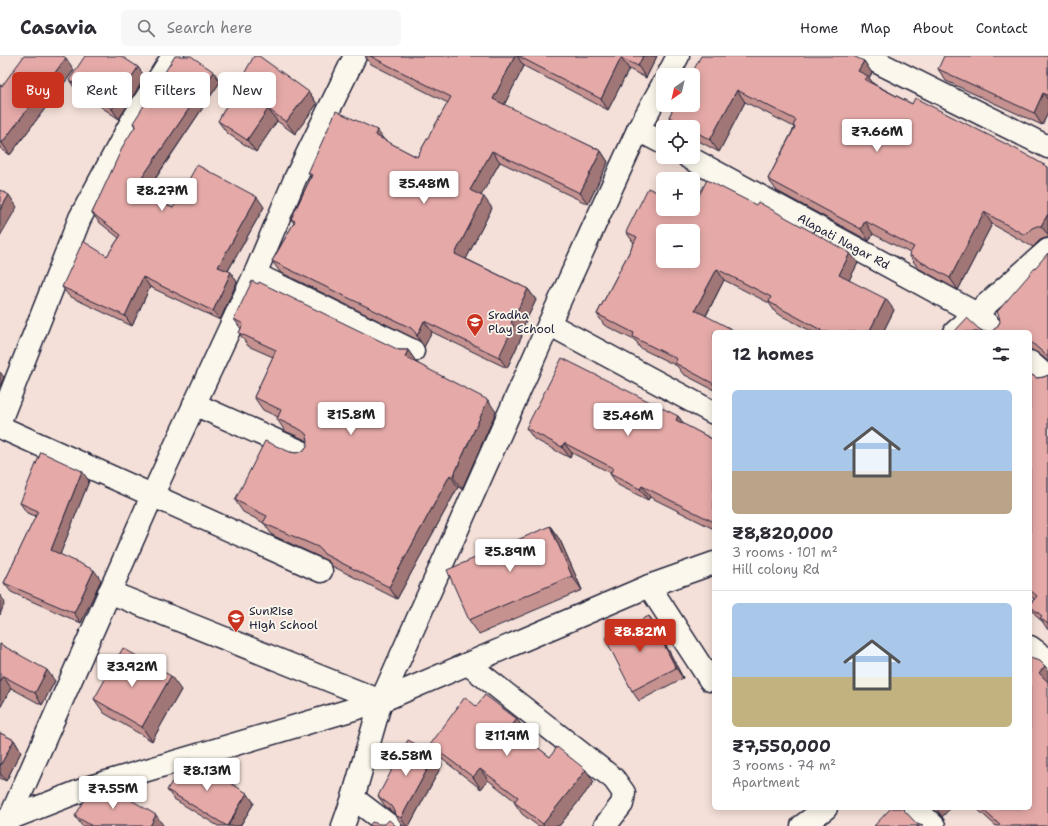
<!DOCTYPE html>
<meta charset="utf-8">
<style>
:root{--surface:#fff;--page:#f7f7f7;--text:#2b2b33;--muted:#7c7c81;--line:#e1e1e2;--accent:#c8321e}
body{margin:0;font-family:"Shantell Sans",sans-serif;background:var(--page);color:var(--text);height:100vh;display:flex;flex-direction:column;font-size:15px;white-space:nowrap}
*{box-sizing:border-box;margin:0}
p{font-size:13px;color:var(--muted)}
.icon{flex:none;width:22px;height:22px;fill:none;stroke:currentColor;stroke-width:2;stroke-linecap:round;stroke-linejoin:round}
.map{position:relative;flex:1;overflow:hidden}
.drawer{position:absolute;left:712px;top:274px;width:320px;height:480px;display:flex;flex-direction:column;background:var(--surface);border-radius:6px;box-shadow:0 2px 10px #0003}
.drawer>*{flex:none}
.guide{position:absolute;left:12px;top:16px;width:380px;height:36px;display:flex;gap:8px}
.needle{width:26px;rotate:214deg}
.tools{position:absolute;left:656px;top:12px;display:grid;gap:8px}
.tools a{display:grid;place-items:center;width:44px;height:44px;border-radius:6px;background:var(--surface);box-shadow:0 2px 10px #0003;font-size:20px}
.price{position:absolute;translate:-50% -34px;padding:0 9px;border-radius:4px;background:#fff;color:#222;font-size:13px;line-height:26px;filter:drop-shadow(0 1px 2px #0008)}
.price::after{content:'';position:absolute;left:50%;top:24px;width:12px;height:9px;margin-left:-6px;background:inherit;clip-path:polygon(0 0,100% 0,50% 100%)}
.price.active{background:var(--accent);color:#fff}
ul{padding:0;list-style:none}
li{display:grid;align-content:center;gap:8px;height:212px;padding:0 20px}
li+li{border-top:1px solid var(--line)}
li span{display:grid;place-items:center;height:124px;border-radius:6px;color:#555}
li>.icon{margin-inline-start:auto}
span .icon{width:72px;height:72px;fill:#fffc;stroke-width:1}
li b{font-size:17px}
h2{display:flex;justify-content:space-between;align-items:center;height:48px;padding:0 20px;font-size:17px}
.pill{padding:0 14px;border-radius:6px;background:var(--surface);box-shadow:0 2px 10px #0003;font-size:14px;line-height:36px}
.pill.active{background:var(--accent);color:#fff}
header{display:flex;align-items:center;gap:24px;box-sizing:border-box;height:56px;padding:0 20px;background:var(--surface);border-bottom:1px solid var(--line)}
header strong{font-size:19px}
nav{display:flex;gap:22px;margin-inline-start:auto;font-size:14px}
.search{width:280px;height:36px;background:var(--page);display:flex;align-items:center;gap:10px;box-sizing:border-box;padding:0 14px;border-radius:6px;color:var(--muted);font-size:15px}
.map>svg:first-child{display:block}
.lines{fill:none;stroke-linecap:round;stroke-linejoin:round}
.minor-casing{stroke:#22223b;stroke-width:25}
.minor{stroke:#fbf7ec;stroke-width:22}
.wall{fill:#c59290;stroke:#22223b}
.shaded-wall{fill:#a07776;stroke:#22223b}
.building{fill:#e5aaa8;stroke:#22223b;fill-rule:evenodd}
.labels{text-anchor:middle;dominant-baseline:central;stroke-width:3.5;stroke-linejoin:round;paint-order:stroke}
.street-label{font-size:12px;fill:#22223b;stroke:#fbf7ec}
.poi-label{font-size:12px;fill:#22223b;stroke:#fbf7ec;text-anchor:start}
</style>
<header>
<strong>Casavia</strong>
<div class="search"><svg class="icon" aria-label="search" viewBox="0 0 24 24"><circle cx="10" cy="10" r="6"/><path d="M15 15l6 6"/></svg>Search here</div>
<nav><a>Home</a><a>Map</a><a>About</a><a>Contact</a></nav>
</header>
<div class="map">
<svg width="1048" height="770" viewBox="0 0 1048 770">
<rect width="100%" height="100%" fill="#f4e0d8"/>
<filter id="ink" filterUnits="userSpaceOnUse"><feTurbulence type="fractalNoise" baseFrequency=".025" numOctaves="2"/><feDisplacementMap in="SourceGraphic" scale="8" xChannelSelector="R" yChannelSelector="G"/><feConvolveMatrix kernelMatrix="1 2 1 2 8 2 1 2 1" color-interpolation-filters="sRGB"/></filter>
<g filter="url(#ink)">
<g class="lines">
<defs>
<g id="minor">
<path d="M865 0 1048 91"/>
<path d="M668 19 678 0"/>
<path d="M638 74 663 87"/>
<path id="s1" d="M688 101 975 257 996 276"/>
<path d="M255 218 413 295"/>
<path d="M549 268 714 357"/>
<path d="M955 276 1048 194"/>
<path d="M1030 306 1048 322"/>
<path d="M194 348 304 397"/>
<path d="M0 365 80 162 132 65 173 0"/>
<path d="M0 371 321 515"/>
<path d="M649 530 710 624"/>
<path d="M109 536 381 645"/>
<path d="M1030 591 1048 604"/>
<path d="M468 608 614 723 624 737 622 748 605 770"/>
<path d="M353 742 390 770"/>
<path d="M915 752 934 770"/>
<path d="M9 764 152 440 255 218 295 123 355 0"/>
<path d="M1 766 93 730 381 645 649 530 714 507"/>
<path d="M343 770 353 742 381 645 549 268 638 74 663 28"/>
<path d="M802 770 826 752"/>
</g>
</defs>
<use href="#minor" class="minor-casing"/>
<use href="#minor" class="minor"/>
</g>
<path class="wall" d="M365 0H657L646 22 629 13 608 54 524 10 504 49 601 95 608 106 588 148 500 106 481 139 492 152 466 203 528 233 536 244 520 277 522 280 507 312 432 276 424 291 421 286 418 284 280 216 272 205 294 167 291 163 311 121 308 117 384 84 417 101 448 47 371 8Z
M1048 0V57L1042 69 946 25 938 13Z
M864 5 872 17 869 22 874 28 912 48 1048 111V182H1045L1040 184 1033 191 992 168 958 234 918 212 909 199 910 197 873 178 869 185 777 135 768 123 794 72V71L745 46 719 96 693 82V71H676L669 61 693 19Z
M74 14 10 99 0 92V29L2 30Z
M145 21 119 63 76 34 69 24Z
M220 26 144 140 173 152 264 151 228 215 237 226 220 264 150 231 132 270 69 240 62 231 107 200 119 182 99 166 92 157 135 71 133 67Z
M309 36 317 48 295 78 277 65 256 96 227 77 218 65Z
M692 154 858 207 849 224 894 254 883 276H813L776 257 769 247 724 224 706 260 714 276V334L683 318 677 310 640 292 636 285 604 269 597 258 634 187 626 176Z
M1048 197V305L1038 297 1032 294H1030V276H954L979 273 984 276H991L996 272Z
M234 263 399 294H408L417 307 496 356 462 433 458 431 397 543 332 510 329 506 326 504 272 479 264 467 243 456 235 444 290 396 296 397 303 395 307 390 308 385 285 375 277 363 278 361 263 354 254 341 273 301 248 290 239 277 241 273Z
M1030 318 1037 322 1044 321 1048 319V574L1042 565 1038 562 1030 551V548L1034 543 1030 539Z
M678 360 685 369 714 384V473L650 441 648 444 618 429 610 418 611 417 572 397 570 402 534 383 526 372Z
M89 425 60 498 101 524 81 567 11 536 4 527 36 460 27 457 20 447Z
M550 470 560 484 582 534 479 578 469 564Z
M656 570 683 622 639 645 632 635Z
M0 588 55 625 42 649 11 632 0 652Z
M181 634 152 685 104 657 94 643Z
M476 650 525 674 521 679 550 701 594 726 559 770H538L522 758 514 746 515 745 488 724 481 733 438 700 430 689Z
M0 677 14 684 21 696 6 725 0 722Z
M435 699 442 709 409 770H404L402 769 395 758 385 750 378 740Z
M167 734 247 737 254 747 240 770H218L174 743Z
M933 752H951L942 761Z
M976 752H1030L1048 770H996Z
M75 760 163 769V770H82Z"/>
<path class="shaded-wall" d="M515 0H517L524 10 501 55 493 43Z
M643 0H657L646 22 638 10Z
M66 2 74 14 10 99 2 87Z
M621 2 629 13 608 54 601 43Z
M864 5 872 17 869 22 876 32 874 36 858 15Z
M138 11 145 21 119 63 112 53Z
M214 16 220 26 140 145 133 135Z
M737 34 745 46 719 96 710 84Z
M309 36 317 48 295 78 286 66Z
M1043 37 1048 44V57L1042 69 1034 57Z
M268 53 277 65 256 96 247 84Z
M377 74 385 85 375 79Z
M492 95 500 106 478 145 470 134Z
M601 95 608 106 588 148 580 137Z
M9 139 17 151 0 180V154Z
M257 141 264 151 225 220 218 211Z
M484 141 492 152 463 209 455 198Z
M984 156 992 168 958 234 950 222Z
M1048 158V179L1041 170Z
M865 165 873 178 869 185 861 173Z
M850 197 858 207 846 230 839 219Z
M717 213 724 224 703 265 695 254Z
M231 216 237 226 220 264 213 255Z
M143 221 150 231 132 270 125 260Z
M528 233 536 244 520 277 522 280 507 312 499 301 511 267Z
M886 243 894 254 883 276H869Z
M424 265 432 276 424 291 417 280Z
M408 294 417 307 405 301Z
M0 316 4 321 0 331Z
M488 344 496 356 462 433 453 421Z
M678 360 686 371 676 364Z
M564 387 572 397 570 402 562 391Z
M82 415 89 425 58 504 51 494Z
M450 419 458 431 397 543 389 531Z
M642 430 650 441 648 444 640 433Z
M550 470 560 484 582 534 572 520Z
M94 514 101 524 81 567 74 557Z
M0 539 5 546 0 559Z
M649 560 656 570 683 622 676 612Z
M1045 610 1048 614V628L1039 617Z
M47 614 55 625 42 649 35 637Z
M3 620 11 632 0 652V626Z
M171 620 181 634 152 685 142 671Z
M517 663 525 674 519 683 511 671Z
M14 684 21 696 6 725 0 717V710Z
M435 699 442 709 409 770H406L401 762Z
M480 713 488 724 481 733 473 721Z
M586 714 594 726 559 770H544L543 768Z
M247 737 254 747 240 770H228Z
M936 752H951L942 761Z
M156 759 163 769V770H150Z"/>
<path class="building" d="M24 0H63L66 2 2 87 0 86V29L2 30Z
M85 0H121L138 11 112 53 69 24Z
M175 0H191L214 16 133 135 173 152 197 109 257 141 218 211 231 216 213 255 143 221 125 260 62 231 83 185 107 200 121 179 92 157 124 88 136 69 133 67Z
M254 0H259L309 36 286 66 268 53 247 84 218 65Z
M370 0H515L493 43 601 95 580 137 492 95 470 134 484 141 455 198 528 233 511 267 514 269 499 301 424 265 417 280 415 276 411 272 272 205 295 165 291 163 312 119 308 117 336 55 377 74 375 79 417 101 451 41Z
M518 0H643L638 10 621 2 601 43Z
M701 0H853L864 5 858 15 868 20 865 24 912 48 915 42 1016 93 1048 111V158L1041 170H1037L1032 172 1025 179 984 156 950 222 909 199 914 191 865 165 861 173 768 123 795 71 793 70 796 64 737 34 710 84 693 74V71H687L669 61 675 49H693V19H691Z
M944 0H1048V40L1043 37 1034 57 938 13Z
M707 124 756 149 758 146 850 197 839 219 886 243 869 276H820L821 274 769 246 771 241 717 213 695 254 737 276H714V328L675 307 677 303 633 281 634 277 597 258 637 181 626 176 648 132 663 139V153H690L692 154V153H693V151ZM663 175H693V205H663Z
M0 134 9 139 0 154Z
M1048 197V301L1030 285V276H954L967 262 979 273 984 276H991L996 272 1000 266 999 260 997 256Z
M252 225 258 228 259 226 399 294H408L405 301 488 344 453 421 450 419 389 531 324 498 322 495 318 491 263 467 267 460 235 444 265 385 290 396 296 397 303 395 307 390 308 384 306 378 301 374 277 363 281 354 254 341 276 294 239 277 243 268 234 263Z
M562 302 678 360 676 364 714 384V466L642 430 640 433 610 418 613 412 564 387 562 391 526 372Z
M1030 318 1037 322 1044 321 1048 319V568L1040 562 1042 560 1030 550V548L1037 540 1030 534Z
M41 396 82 415 51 494 94 514 74 557 4 527 38 455 20 447Z
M550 470 572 520 469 564 447 514Z
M649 560 676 612 632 635 605 582Z
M0 588 47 614 35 637 3 620 0 626Z
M123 592 171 620 142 671 94 643Z
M1030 601 1033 603 1040 605 1045 610 1039 617 1048 626V770H1001L981 752H1030Z
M485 639 517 663 511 671 550 701 557 691 586 714 543 768 514 746 518 741 480 713 473 721 430 689 465 641 476 650Z
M0 677 14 684 0 710Z
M408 684 435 699 401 762 395 759 394 755 391 750 378 740Z
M190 703 247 737 227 770 167 734 185 704Z
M105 728 156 759 150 770H92L75 760 92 732Z
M891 752H902L917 768 923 770H874Z
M389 764 396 770H369L372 766 379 768H385Z"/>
</g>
<defs>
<symbol id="university-pin" viewBox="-11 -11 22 30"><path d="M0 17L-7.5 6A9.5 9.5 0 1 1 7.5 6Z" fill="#c8321e" stroke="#fbf7ec"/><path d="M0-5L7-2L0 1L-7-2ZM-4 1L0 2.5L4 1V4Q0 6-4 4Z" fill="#fff"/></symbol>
</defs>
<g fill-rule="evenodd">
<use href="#university-pin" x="465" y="256" width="20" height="27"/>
<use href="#university-pin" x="226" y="552" width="20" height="27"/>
</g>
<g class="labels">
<g class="street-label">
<text stroke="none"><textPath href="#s1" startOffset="177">Alapati Nagar Rd</textPath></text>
</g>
<g class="poi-label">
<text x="488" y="259">Sradha<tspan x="488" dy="14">Play School</tspan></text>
<text x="249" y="555">SunRise<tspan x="249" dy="14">High School</tspan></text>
</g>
</g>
</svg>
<div class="tools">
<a><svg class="needle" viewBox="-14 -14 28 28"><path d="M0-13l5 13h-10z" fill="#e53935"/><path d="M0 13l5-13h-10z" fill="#7c7c81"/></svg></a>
<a><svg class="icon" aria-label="locate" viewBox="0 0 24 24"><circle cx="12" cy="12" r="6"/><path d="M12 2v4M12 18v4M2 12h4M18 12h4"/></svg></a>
<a>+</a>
<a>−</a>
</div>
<b class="price" style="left:877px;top:97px">₹7.66M</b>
<b class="price" style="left:424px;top:149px">₹5.48M</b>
<b class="price" style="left:162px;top:156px">₹8.27M</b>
<b class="price" style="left:351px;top:380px">₹15.8M</b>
<b class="price" style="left:628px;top:381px">₹5.46M</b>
<b class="price" style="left:510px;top:517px">₹5.89M</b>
<b class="price active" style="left:640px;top:597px">₹8.82M</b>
<b class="price" style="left:132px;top:632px">₹3.92M</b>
<b class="price" style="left:507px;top:701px">₹11.9M</b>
<b class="price" style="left:406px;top:721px">₹6.58M</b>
<b class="price" style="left:207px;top:736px">₹8.13M</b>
<b class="price" style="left:113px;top:754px">₹7.55M</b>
<div class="guide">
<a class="pill active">Buy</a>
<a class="pill">Rent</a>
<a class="pill">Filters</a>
<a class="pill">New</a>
</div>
<section class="drawer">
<h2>12 homes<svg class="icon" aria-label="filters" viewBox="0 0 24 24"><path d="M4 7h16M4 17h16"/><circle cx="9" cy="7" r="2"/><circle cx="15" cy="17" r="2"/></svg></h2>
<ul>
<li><span style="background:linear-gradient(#a9c7e8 65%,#b9a48a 0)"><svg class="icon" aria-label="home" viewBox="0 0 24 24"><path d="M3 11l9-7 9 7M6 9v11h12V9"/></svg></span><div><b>₹8,820,000</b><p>3 rooms · 101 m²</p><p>Hill colony Rd</p></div></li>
<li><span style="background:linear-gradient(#a9c7e8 60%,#c2b280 0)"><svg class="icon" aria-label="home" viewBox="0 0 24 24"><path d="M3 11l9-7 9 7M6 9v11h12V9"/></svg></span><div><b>₹7,550,000</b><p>3 rooms · 74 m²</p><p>Apartment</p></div></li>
</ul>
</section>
</div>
